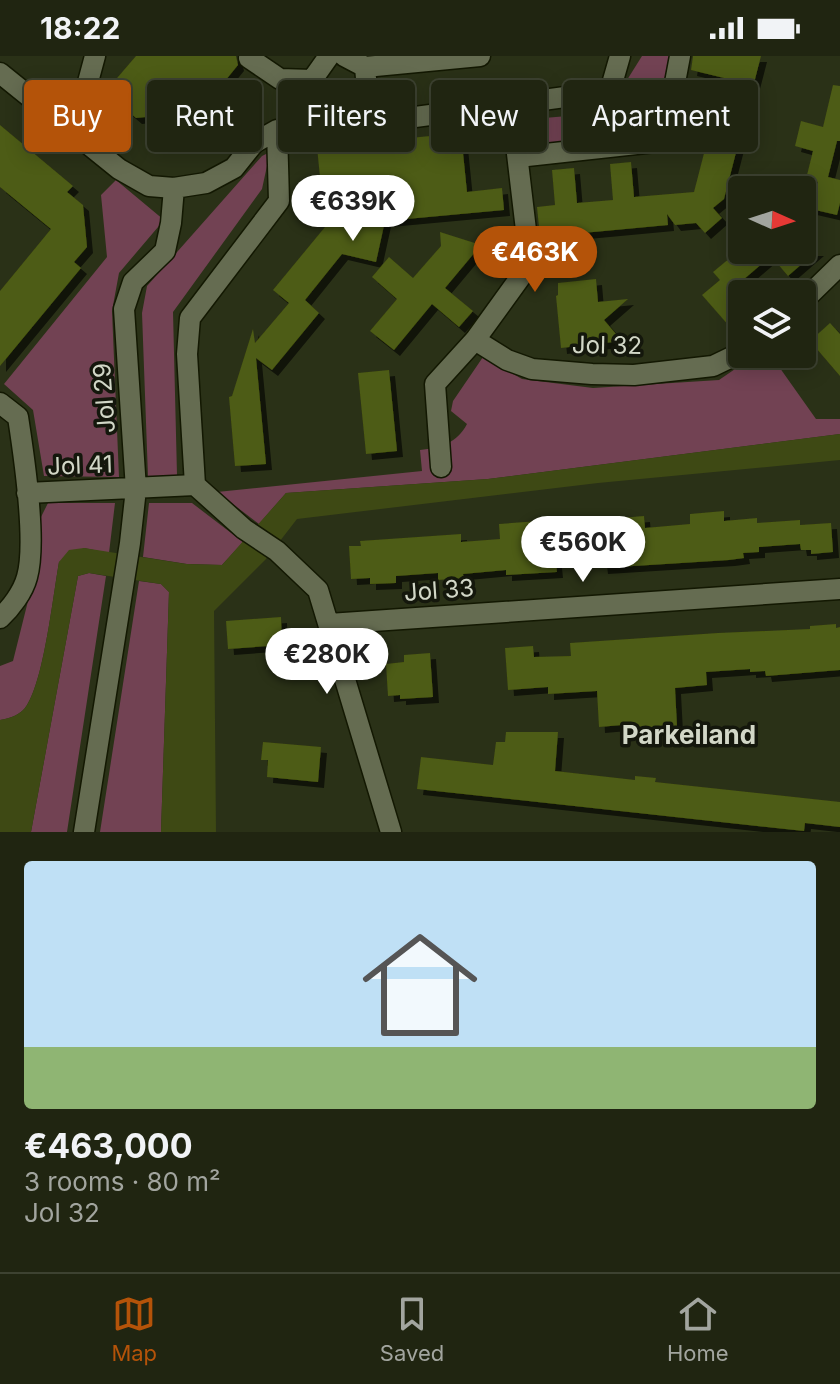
<!DOCTYPE html>
<meta charset="utf-8">
<style>
:root{--surface:#202511;--page:#2d311f;--text:#f1f3f6;--muted:#a2a59f;--line:#3d4231;--accent:#b45309}
body{margin:0;font-family:Inter,sans-serif;background:var(--page);color:var(--text);height:100vh;display:flex;flex-direction:column;font-size:30px;white-space:nowrap}
*{box-sizing:border-box;margin:0}
p{font-size:26px;color:var(--muted)}
.icon{flex:none;width:44px;height:44px;fill:none;stroke:currentColor;stroke-width:2;stroke-linecap:round;stroke-linejoin:round}
.map{position:relative;height:776px;overflow:hidden}
.side{display:flex;flex-direction:column;background:var(--surface);flex:1}
.side>*{flex:none}
.top-card{position:absolute;left:24px;top:24px;width:792px;height:72px;display:flex;gap:16px}
.needle{width:52px;rotate:93deg}
.fabs{position:absolute;left:728px;top:120px;display:grid;gap:16px}
.fabs a{display:grid;place-items:center;width:88px;height:88px;border-radius:8px;background:var(--surface);box-shadow:0 4px 20px #0003,0 0 0 2px var(--line);font-size:40px}
.price{position:absolute;translate:-50% -68px;padding:0 18px;border-radius:28px;background:#fff;color:#222;font-size:26px;line-height:52px;filter:drop-shadow(0 2px 4px #0008)}
.price::after{content:'';position:absolute;left:50%;top:48px;width:24px;height:18px;margin-left:-12px;background:inherit;clip-path:polygon(0 0,100% 0,50% 100%)}
.price.on{background:var(--accent);color:#fff}
ul{padding:0;list-style:none}
li{display:grid;align-content:center;gap:16px;height:424px;padding:0 24px}
li span{display:grid;place-items:center;height:248px;border-radius:8px;color:#555}
li>.icon{margin-inline-start:auto}
span .icon{width:144px;height:144px;fill:#fffc;stroke-width:1}
li b{font-size:34px}
.tag{padding:0 28px;border-radius:8px;background:var(--surface);box-shadow:0 4px 20px #0003,0 0 0 2px var(--line);font-size:28px;line-height:72px}
.tag.on{background:var(--accent);color:#fff}
.status{display:flex;justify-content:space-between;align-items:center;height:56px;padding:0 40px;background:var(--surface);direction:ltr}
.status svg{height:22px;fill:currentColor}
.tabs{display:flex;justify-content:space-around;align-items:center;height:112px;border-top:2px solid var(--line);background:var(--surface);font-size:22px;color:var(--muted)}
.tabs a{display:grid;justify-items:center;gap:4px}
.tabs .on{color:var(--accent)}
.map>svg:first-child{display:block}
.green{fill:#724253}
.water{fill:#3e4914}
.building{fill:#4d5b13;filter:url(#shadow)}
.lines{fill:none;stroke-linecap:round;stroke-linejoin:round}
.minor-casing{stroke:#131802;stroke-width:23}
.minor{stroke:#656c51;stroke-width:20}
.labels{text-anchor:middle;dominant-baseline:central;stroke-width:7;stroke-linejoin:round;paint-order:stroke}
.street-label{font-size:24px;fill:#d2d7c7;stroke:#14170c}
.neighbourhood-label{font-size:26px;font-weight:bold;fill:#d2d7c7;stroke:#14170c}
</style>
<div class="status"><b>18:22</b><svg viewBox="0 0 49 12"><path d="M0 12V9h3v3zM5 12V6h3v6zM10 12V3h3v9zM15 12V0h3v12zM26 1h20v11H26zM47 4h2v5h-2z"/></svg></div>
<div class="map">
<svg width="840" height="776" viewBox="0 0 840 776">
<defs>
<filter id="shadow"><feDropShadow dx="6" dy="6" stdDeviation="0" flood-color="#0009"/></filter>
</defs>
<rect width="100%" height="100%" fill="#2a3117"/>
<path class="green" d="M642 0H669L656 77 523 90 521 64 579 59 617 40Z
M270 96 262 133 173 256 177 419 148 421 142 257 147 230 262 100Z
M116 124 164 164 119 217 112 255 119 421 44 420 33 354 4 328 107 201 101 139Z
M757 298H770L816 363H840V378L488 423 286 437 259 468 217 436 422 415 420 394C441 392 457 387 467 368L451 355 453 345 483 301 522 323 593 332 719 324Z
M48 447H115L109 497 84 492 59 506C53 540 44 623 27 649 21 659 11 662 0 664V610L13 605 33 525 38 467Z
M149 447H192L243 486 222 509 187 508 143 501Z
M89 517 106 520 67 776H31L78 520Z
M139 525 161 528 169 536 161 776H100Z"/>
<path class="water" d="M840 378V404L598 427 297 463 266 503 214 555 216 776H161L169 536 161 528 89 517 78 520 31 776H0V664C11 662 21 659 27 649 44 623 53 540 59 506L69 494 84 492 186 508 222 509 286 437 488 423Z"/>
<path class="building" d="M136 0H236L238 9 207 47 200 41 187 57 136 62 105 36Z
M693 0H761L724 143 713 152 722 162 705 177 696 167 675 169 667 158 668 169 540 181 537 151 555 149 552 114 574 112 577 147 613 144 610 108 631 106 634 141 694 136 709 78 680 71 684 49 714 57 724 22 691 14Z
M833 29 840 30V85H837L828 121 840 124V147L837 159 811 153 818 126 806 123 813 95 795 90 801 65 823 71Z
M0 69 73 130 67 136 83 149 87 191 74 206 81 212 0 310V235L51 173 0 131Z
M461 77 467 136 502 132 504 154 385 165 376 206 342 198 305 244 319 257 272 314 256 302 266 408 235 410 229 341 232 340 253 273 255 287 289 247 273 234 325 171 317 91Z
M440 176 481 189 445 232 473 255 459 271 432 248 394 294 370 275 397 243 372 221 389 201 413 222 441 190Z
M742 192V194H818L788 220 771 200 736 230 742 236V260L730 271 702 239 720 224 713 216Z
M596 223 598 246 628 243 604 264 622 285 561 292 556 240 558 239V227Z
M830 267 840 278V320L810 285Z
M389 314 397 395 366 398 358 317Z
M724 455V465L757 462V467L800 464V469L831 467 833 496 811 498V494H801L800 488 759 491V496L743 497 744 502 729 504 602 512 601 504 556 506 557 516 506 519V514L463 518 464 522 438 524V517L396 520V527L370 528V522L351 523 349 490H361L360 485 461 478V486L500 483 499 468 581 462 580 476 621 474 620 462 644 460 645 472 690 468V458Z
M281 561 282 589 228 593 226 565Z
M836 568V572L840 571V614L766 620 765 615 750 616V613L706 616 707 629 675 632 677 670 623 673 622 669 599 671 597 635 548 638V631L508 634 505 592 533 590 534 601 571 600 570 587 718 577 810 573V570Z
M430 597 433 641 400 643V639L388 640 386 608 404 606V599Z
M506 676H558L555 715 635 724V720L656 722 655 726 840 746V771L805 767 804 775 417 733 421 701 493 709 496 686H505Z
M263 686 321 691 318 726 267 721 268 704H261Z"/>
<g class="lines">
<defs>
<path id="minor" d="M344 0 365 11 480 0
M249 2 280 23 312 24 329 0
M365 11 370 67
M0 17 119 113 149 130 174 132
M277 74 279 145 190 262 187 298 195 429 244 473 277 495 318 534 391 776
M74 78 95 0
M518 101 664 85 680 0
M802 246 840 209
M475 284 507 304 532 313 592 318 634 319 713 310 742 296
M0 347 18 361C24 400 37 486 27 521 23 536 11 552 0 562
M441 411 435 328 475 284 530 208 511 47
M27 437 195 429
M329 568 840 533
M84 776 130 487 136 433 124 253 133 226 165 195 171 167 174 132 206 127 234 112 254 87 277 74 370 67 610 35 620 0"/>
</defs>
<use href="#minor" class="minor-casing"/>
<use href="#minor" class="minor"/>
</g>
<g class="labels">
<g class="street-label">
<text transform="translate(607 289) rotate(1)">Jol 32</text>
<text transform="translate(104 342) rotate(-94)">Jol 29</text>
<text transform="translate(80 409) rotate(-2)">Jol 41</text>
<text transform="translate(439 534) rotate(-4)">Jol 33</text>
</g>
<g class="neighbourhood-label">
<text x="689" y="678">Parkeiland</text>
</g>
</g>
</svg>
<div class="fabs">
<a><svg class="needle" viewBox="-14 -14 28 28"><path d="M0-13l5 13h-10z" fill="#e53935"/><path d="M0 13l5-13h-10z" fill="#a2a59f"/></svg></a>
<a><svg class="icon" aria-label="layers" viewBox="0 0 24 24"><path d="M12 4l9 5-9 5-9-5zM3 14l9 5 9-5"/></svg></a>
</div>
<b class="price" style="left:353px;top:187px">€639K</b>
<b class="price on" style="left:535px;top:238px">€463K</b>
<b class="price" style="left:583px;top:528px">€560K</b>
<b class="price" style="left:327px;top:640px">€280K</b>
<div class="top-card">
<a class="tag on">Buy</a>
<a class="tag">Rent</a>
<a class="tag">Filters</a>
<a class="tag">New</a>
<a class="tag">Apartment</a>
</div>
</div>
<section class="side">
<ul>
<li><span style="background:linear-gradient(#bfe0f5 75%,#8fb573 0)"><svg class="icon" aria-label="home" viewBox="0 0 24 24"><path d="M3 11l9-7 9 7M6 9v11h12V9"/></svg></span><div><b>€463,000</b><p>3 rooms · 80 m²</p><p>Jol 32</p></div></li>
</ul>
</section>
<nav class="tabs">
<a class="on"><svg class="icon" aria-label="map" viewBox="0 0 24 24"><path d="M3 6l6-2 6 2 6-2v14l-6 2-6-2-6 2zM9 4v14M15 6v14"/></svg>Map</a>
<a><svg class="icon" aria-label="saved" viewBox="0 0 24 24"><path d="M7 4h10v16l-5-4-5 4z"/></svg>Saved</a>
<a><svg class="icon" aria-label="home" viewBox="0 0 24 24"><path d="M3 11l9-7 9 7M6 9v11h12V9"/></svg>Home</a>
</nav>
